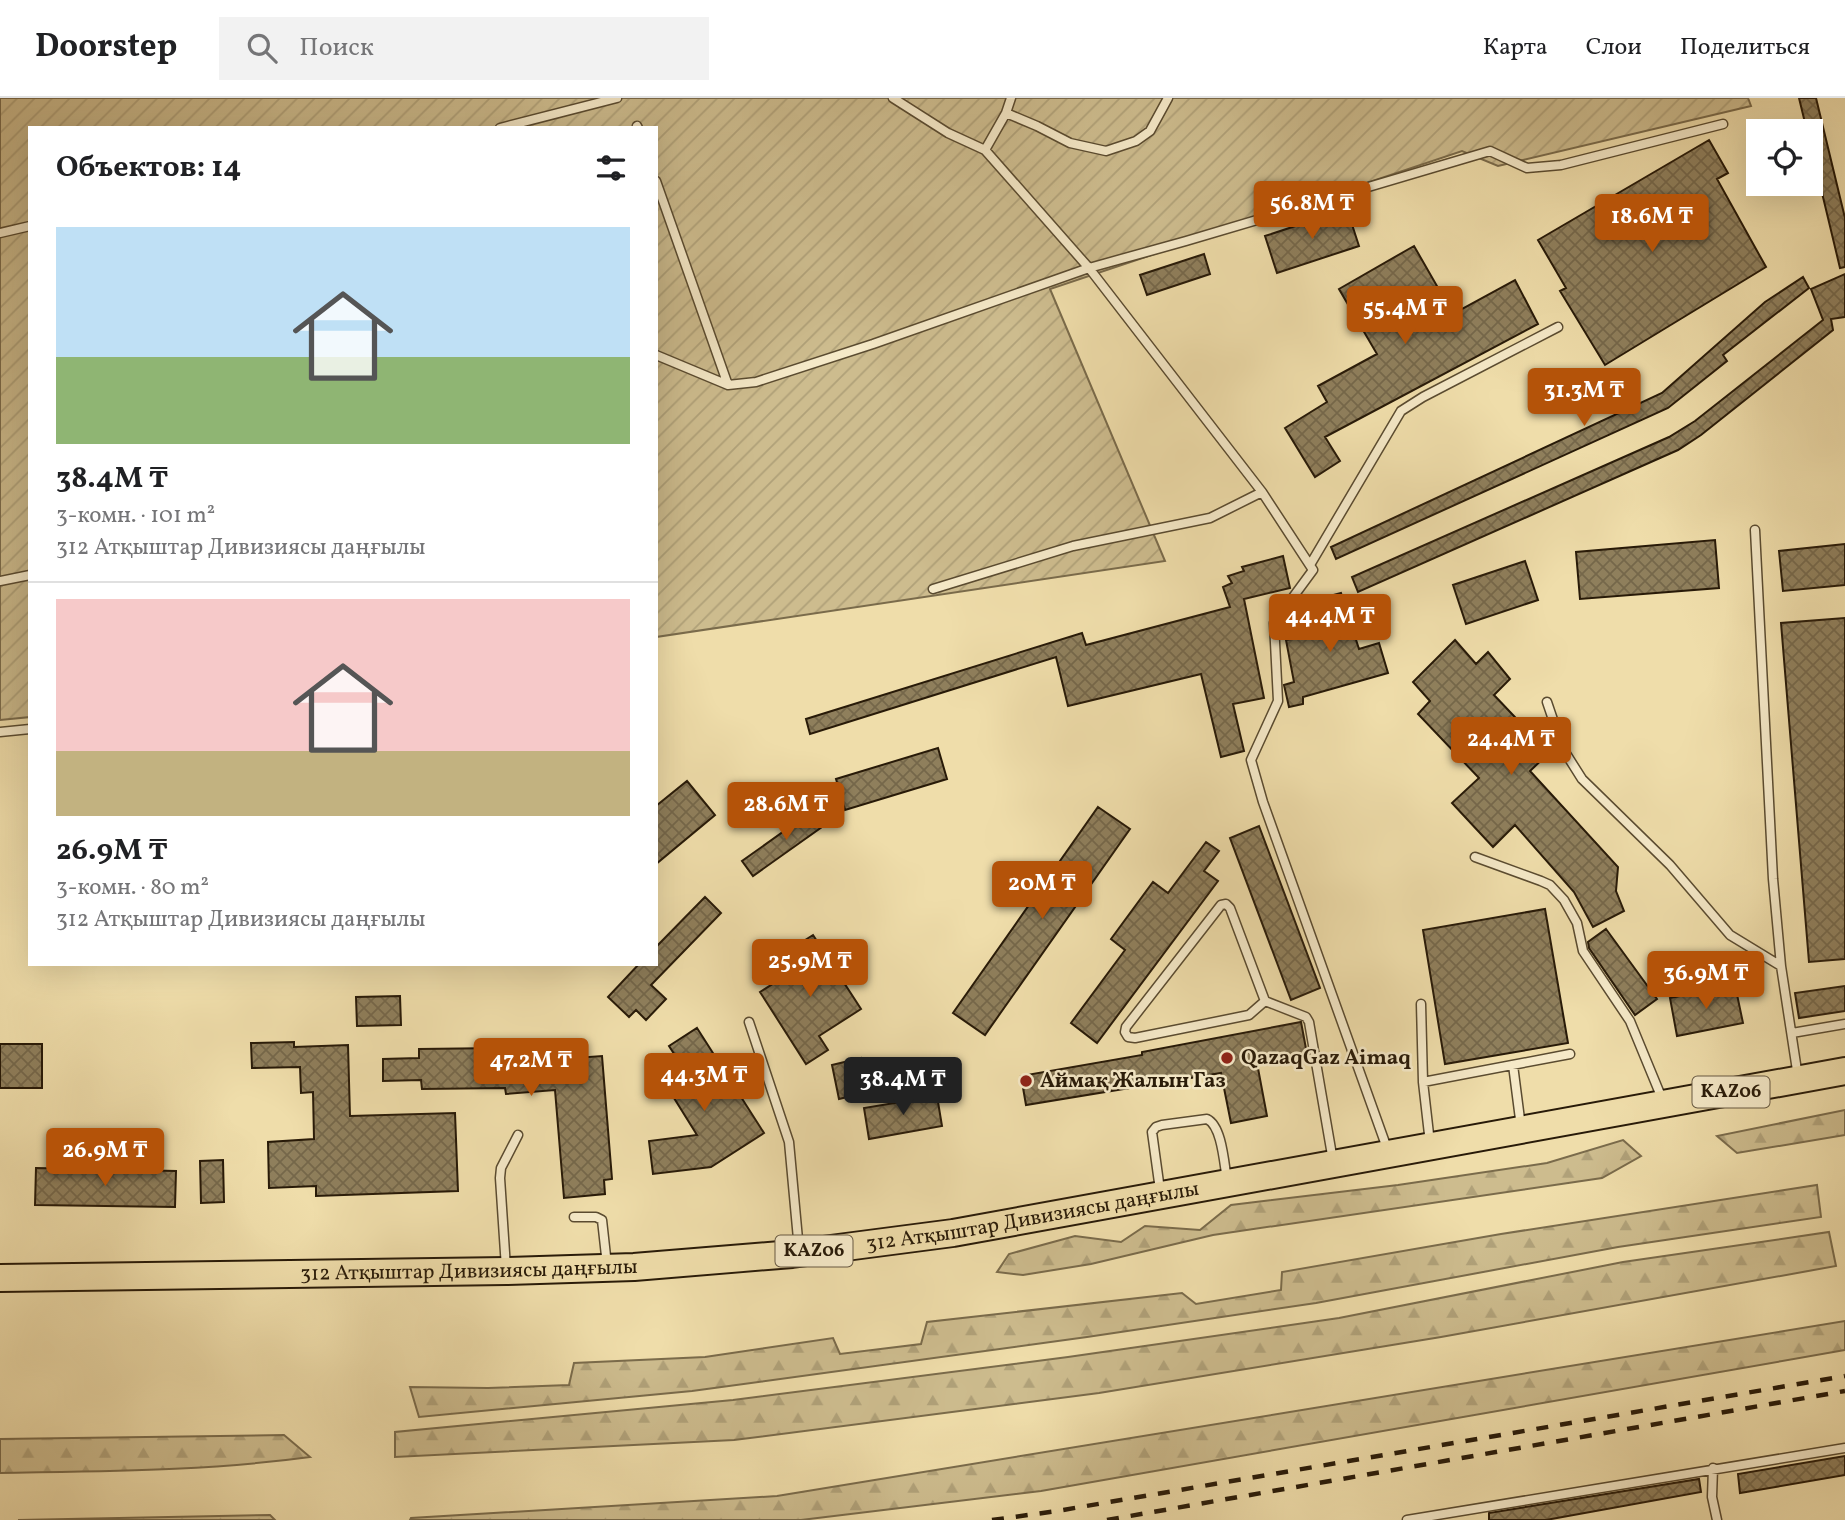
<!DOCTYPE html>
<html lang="ru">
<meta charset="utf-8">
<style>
:root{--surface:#fff;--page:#f2f2f2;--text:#202124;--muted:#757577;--line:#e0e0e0;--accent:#b45309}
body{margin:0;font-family:Vollkorn,serif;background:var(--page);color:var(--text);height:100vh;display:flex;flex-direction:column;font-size:26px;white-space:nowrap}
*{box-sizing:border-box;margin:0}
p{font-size:23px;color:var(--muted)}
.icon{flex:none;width:38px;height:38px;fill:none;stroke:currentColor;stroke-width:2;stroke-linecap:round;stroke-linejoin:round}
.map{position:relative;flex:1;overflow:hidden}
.side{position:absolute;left:28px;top:28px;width:630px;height:840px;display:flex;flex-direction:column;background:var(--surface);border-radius:0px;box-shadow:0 7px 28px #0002}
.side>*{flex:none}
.controls{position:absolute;left:1746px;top:21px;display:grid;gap:14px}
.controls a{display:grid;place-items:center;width:77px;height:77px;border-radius:0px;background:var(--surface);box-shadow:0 7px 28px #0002;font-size:35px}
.price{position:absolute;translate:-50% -60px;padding:0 16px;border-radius:7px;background:var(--accent);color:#fff;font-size:23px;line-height:46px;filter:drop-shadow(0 2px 4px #0008)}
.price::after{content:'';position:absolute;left:50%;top:42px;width:21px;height:16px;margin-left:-10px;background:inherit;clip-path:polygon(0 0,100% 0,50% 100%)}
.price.current{background:#222;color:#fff}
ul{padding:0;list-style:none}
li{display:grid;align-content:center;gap:14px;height:371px;padding:0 28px}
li+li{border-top:2px solid var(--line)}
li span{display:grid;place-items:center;height:217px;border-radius:0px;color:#555}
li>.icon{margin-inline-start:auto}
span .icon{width:126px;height:126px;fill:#fffc;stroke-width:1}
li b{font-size:30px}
h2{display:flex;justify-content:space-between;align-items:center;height:84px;padding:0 28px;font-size:30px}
header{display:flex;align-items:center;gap:42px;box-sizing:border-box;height:98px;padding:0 35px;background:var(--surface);border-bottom:2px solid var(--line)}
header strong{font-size:33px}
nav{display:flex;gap:38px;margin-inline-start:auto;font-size:24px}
.search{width:490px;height:63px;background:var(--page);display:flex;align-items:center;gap:18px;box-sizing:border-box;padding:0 24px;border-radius:0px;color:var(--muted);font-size:26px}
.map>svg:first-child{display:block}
.forest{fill:url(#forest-firs);stroke:#7a6b4b;stroke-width:2}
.garden{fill:url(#garden-furrows);stroke:#7a6b4b;stroke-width:2}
.building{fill:url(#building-cross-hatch);stroke:#281a08;stroke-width:2}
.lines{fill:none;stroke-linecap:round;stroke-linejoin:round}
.service-casing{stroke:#5a4b30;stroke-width:11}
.trunk-casing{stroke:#281a08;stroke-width:30}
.service{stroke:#f5e9c8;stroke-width:8}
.trunk{stroke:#efddaa;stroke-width:26}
.rail{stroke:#281a08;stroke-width:4.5;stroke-dasharray:12 12;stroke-linecap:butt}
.poi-dot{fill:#8f2418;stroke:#f5e9c8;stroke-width:2.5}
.labels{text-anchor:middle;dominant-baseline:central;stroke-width:5;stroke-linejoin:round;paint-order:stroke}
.shield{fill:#f5e9c8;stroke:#665842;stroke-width:2}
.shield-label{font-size:19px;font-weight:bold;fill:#281a08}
.poi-label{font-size:21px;font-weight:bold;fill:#281a08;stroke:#f5e9c8;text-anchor:start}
.street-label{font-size:21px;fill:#281a08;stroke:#f5e9c8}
</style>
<header>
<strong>Doorstep</strong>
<div class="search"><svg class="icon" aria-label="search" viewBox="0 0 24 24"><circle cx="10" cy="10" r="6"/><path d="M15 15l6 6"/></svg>Поиск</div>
<nav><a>Карта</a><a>Слои</a><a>Поделиться</a></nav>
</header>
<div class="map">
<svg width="1845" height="1422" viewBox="0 0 1845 1422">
<defs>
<pattern id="forest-firs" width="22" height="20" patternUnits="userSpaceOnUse" patternTransform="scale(1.75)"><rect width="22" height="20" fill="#cdbc8e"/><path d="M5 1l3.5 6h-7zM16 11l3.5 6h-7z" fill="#b0a179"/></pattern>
<pattern id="garden-furrows" width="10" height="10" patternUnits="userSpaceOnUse" patternTransform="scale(1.75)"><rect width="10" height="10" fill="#cdbc8e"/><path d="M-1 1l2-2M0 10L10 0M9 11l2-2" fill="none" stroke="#b0a179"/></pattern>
<pattern id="building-cross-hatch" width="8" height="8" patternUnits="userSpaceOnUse" patternTransform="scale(1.75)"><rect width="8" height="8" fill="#8f7f5c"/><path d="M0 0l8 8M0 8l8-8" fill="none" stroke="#75674a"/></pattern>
</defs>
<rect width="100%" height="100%" fill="#efddaa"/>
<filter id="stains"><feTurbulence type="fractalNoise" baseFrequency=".00286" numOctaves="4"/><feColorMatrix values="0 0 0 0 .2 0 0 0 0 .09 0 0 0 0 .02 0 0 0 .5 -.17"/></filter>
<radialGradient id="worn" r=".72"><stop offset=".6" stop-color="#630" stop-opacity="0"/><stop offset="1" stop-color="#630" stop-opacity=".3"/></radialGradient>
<path class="forest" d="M1845 1012V1037L1737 1055 1717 1038Z
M1623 1042 1641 1058 1602 1080 1213 1137 1091 1166 1023 1177 997 1174 1009 1156 1075 1138 1121 1144 1145 1128 1200 1132 1231 1107 1398 1087 1547 1065Z
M1817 1087 1821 1119 1618 1149 1316 1205 1087 1239 692 1293 419 1319 410 1289 488 1290 569 1287 574 1265 705 1259 833 1240 840 1256 921 1246 927 1224 1182 1195 1196 1206 1281 1192 1282 1174 1501 1136Z
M1829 1134 1836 1168 1441 1239 1099 1295 734 1342 395 1359V1334L733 1302 1068 1259 1339 1220 1623 1164Z
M1845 1223V1252L1041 1393 801 1422H410L411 1420 777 1398Z
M284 1337 310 1359C208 1373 103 1373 0 1375V1341Z
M270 1417 275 1422H18Z"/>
<path class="garden" d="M0 0H1748L1751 8 1498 68 1462 53 1050 191 1165 463 656 539V30H30V619L0 622Z"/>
<path class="building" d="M1799 0H1816L1845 120V169L1840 170 1811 49V33H1807Z
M1709 42 1728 75 1717 81 1766 169 1605 267 1560 193 1566 190 1538 142Z
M1347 111 1359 148 1277 175 1265 138Z
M1414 148 1453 216 1515 182 1538 226 1325 339 1340 363 1315 379 1285 330 1327 304 1318 288 1377 256 1339 191Z
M1204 156 1210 176 1147 197 1140 177Z
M1845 176V219L1831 221 1833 232 1701 337 1678 352 1358 494 1352 479 1669 339 1695 323 1823 222 1811 191Z
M1803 179 1809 190 1723 257 1727 263 1668 310 1336 461 1331 449 1662 295 1765 204Z
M1715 442 1719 490 1580 501 1576 454Z
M1845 446V487L1783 493 1779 453Z
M1283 458 1290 490 1244 501 1264 600 1233 606 1244 653 1221 659 1201 576 1068 608 1056 559 810 636 806 621 1082 535 1086 547 1230 509 1223 489 1232 485 1228 478 1244 473 1242 469Z
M1525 463 1538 502 1466 526 1453 487Z
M1341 495 1359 551 1379 545 1388 575 1303 599V606L1289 609 1284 587 1294 584 1286 542 1321 536 1311 503Z
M1845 520V861L1809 864 1781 525Z
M1455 542 1476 566 1488 554 1510 581 1494 597 1549 655 1530 673 1618 769 1616 793 1624 813 1593 829 1574 794 1515 727 1493 749 1452 705 1479 680 1418 616 1430 603 1413 584Z
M938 650 947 681 845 712 836 681Z
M687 683 715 717 656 766V708Z
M818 709 829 724 753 778 742 763Z
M1098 709 1130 731 985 937 953 915Z
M1259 728 1320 890 1291 902 1230 740Z
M1206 744 1219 753 1204 773 1218 783 1097 945 1071 925 1125 852 1111 841 1153 784 1168 795Z
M705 799 721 815 651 887 666 901 646 922 636 912 629 919 608 899 639 866H656V849Z
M1545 811 1568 945 1445 966 1423 832Z
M1606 831 1657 901 1635 917 1589 850 1588 844Z
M813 837 861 911 819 938 828 952 806 966 760 894 793 873 783 856Z
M1735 887 1743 925 1677 938 1670 900Z
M1845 888V913L1799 920 1795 895Z
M400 898 401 927 357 928 356 899Z
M1301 924 1307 956 1257 965 1267 1018 1231 1025 1221 975 1026 1007 1021 978 1142 957V954Z
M697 930 764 1035 711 1069 653 1076 649 1043 697 1037 669 992 689 979 669 948Z
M294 944V949L348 947 350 1018 455 1015 458 1093 316 1098V1088L269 1090 268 1044 314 1041 313 994 301 995 300 969 252 970 251 945Z
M547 945 548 962 602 958 612 1081 604 1082 605 1096 564 1100 555 992 506 996 505 990 422 991 421 982 383 983V961L419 960V951L502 950Z
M0 946H42V990H0Z
M861 960 868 994 839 1001 832 967Z
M937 998 942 1028 869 1041 864 1010Z
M223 1062 224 1104 201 1105 200 1063Z
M36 1070 176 1073 175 1109 35 1107Z
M1845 1358V1377L1740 1395 1738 1376Z
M1699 1381 1701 1394 1546 1422H1489V1415Z"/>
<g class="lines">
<defs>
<path id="service" d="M1006 15 1011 0
M637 28 638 30
M500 30 617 0
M985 52 1006 15 1037 28 1070 45 1106 53 1136 43 1150 33 1168 0
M656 83 728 287
M0 135 30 128
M656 257 728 287 756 284 873 246 1089 170 985 52 948 35 893 0
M1755 432 1773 781 1781 868
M1310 467 1401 313 1423 299 1558 229
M0 483 30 477
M933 491 1073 448 1210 420 1262 394
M1547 604 1563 651 1582 681 1670 767 1730 837 1781 868 1798 979
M0 634 30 631
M1475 759 1541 783 1550 787 1564 802 1577 825 1583 853 1630 923 1663 1003
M1265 903 1249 917 1135 940 1128 939 1125 934 1126 929 1221 807 1226 806 1230 810 1265 903 1306 919 1309 924 1333 1063
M1421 906 1423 984 1430 1045
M749 924 789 1044 799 1152
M1792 935 1845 926
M1513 967 1521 1029
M1423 984 1570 956
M1388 1053 1263 704 1251 662 1278 603 1274 525 1313 472 1262 394 1089 170 1186 143 1490 53 1527 70 1561 67 1723 26
M1160 1092 1152 1034 1156 1029 1162 1027 1207 1021C1222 1028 1224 1065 1227 1082
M574 1119H596L602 1122 607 1167
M506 1170 500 1080 501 1070 518 1037
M1713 1370 1712 1399 1717 1422
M1407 1422 1845 1350"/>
<g id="trunk">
<path id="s1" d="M0 1180 506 1173 634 1169 792 1156 953 1135 1845 973"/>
</g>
</defs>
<use href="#service" class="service-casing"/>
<use href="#trunk" class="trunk-casing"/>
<use href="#service" class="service"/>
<use href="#trunk" class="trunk"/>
<path class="rail" d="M992 1422 1057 1413 1845 1278
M1107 1422 1845 1293"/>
</g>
<g class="poi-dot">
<circle cx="1227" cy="960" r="7"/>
<circle cx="1026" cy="983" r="7"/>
</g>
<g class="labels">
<g class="shield">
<rect x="1692.5" y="978.5" width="77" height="31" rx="5"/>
<rect x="775.5" y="1137.5" width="77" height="31" rx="5"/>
</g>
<g class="shield-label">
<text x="1731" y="994">KАZ06</text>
<text x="814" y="1153">KАZ06</text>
</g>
<g class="poi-label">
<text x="1241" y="960">QazaqGaz Aimaq</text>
<text x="1040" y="983">Аймақ Жалын Газ</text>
</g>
<g class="street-label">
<text stroke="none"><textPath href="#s1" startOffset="1036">312 Атқыштар Дивизиясы даңғылы</textPath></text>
<text stroke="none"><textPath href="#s1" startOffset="469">312 Атқыштар Дивизиясы даңғылы</textPath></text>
</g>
</g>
<rect width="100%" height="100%" filter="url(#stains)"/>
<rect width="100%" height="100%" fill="url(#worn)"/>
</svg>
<div class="controls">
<a><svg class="icon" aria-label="locate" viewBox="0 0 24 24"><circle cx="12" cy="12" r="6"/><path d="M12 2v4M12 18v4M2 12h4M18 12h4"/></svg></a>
</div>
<b class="price" style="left:1312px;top:143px">56.8M ₸</b>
<b class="price" style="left:1652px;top:156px">18.6M ₸</b>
<b class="price" style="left:1405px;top:248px">55.4M ₸</b>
<b class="price" style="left:1584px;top:330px">31.3M ₸</b>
<b class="price" style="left:1330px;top:556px">44.4M ₸</b>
<b class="price" style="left:1511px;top:679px">24.4M ₸</b>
<b class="price" style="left:786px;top:744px">28.6M ₸</b>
<b class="price" style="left:1042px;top:823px">20M ₸</b>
<b class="price" style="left:810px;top:901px">25.9M ₸</b>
<b class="price" style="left:1706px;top:913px">36.9M ₸</b>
<b class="price" style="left:531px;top:1000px">47.2M ₸</b>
<b class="price" style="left:704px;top:1015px">44.3M ₸</b>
<b class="price current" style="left:903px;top:1019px">38.4M ₸</b>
<b class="price" style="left:105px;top:1090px">26.9M ₸</b>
<section class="side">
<h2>Объектов: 14<svg class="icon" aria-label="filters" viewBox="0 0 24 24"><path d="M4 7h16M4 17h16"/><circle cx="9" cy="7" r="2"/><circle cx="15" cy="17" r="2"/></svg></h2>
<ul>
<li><span style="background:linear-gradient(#bfe0f5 60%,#8fb573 0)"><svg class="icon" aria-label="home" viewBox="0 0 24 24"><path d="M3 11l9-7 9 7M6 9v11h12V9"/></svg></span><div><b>38.4M ₸</b><p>3-комн. · 101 m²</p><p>312 Атқыштар Дивизиясы даңғылы</p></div></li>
<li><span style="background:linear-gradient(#f6c9c9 70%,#c2b280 0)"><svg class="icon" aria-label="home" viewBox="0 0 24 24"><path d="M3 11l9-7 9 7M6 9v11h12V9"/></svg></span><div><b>26.9M ₸</b><p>3-комн. · 80 m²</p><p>312 Атқыштар Дивизиясы даңғылы</p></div></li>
</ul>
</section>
</div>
